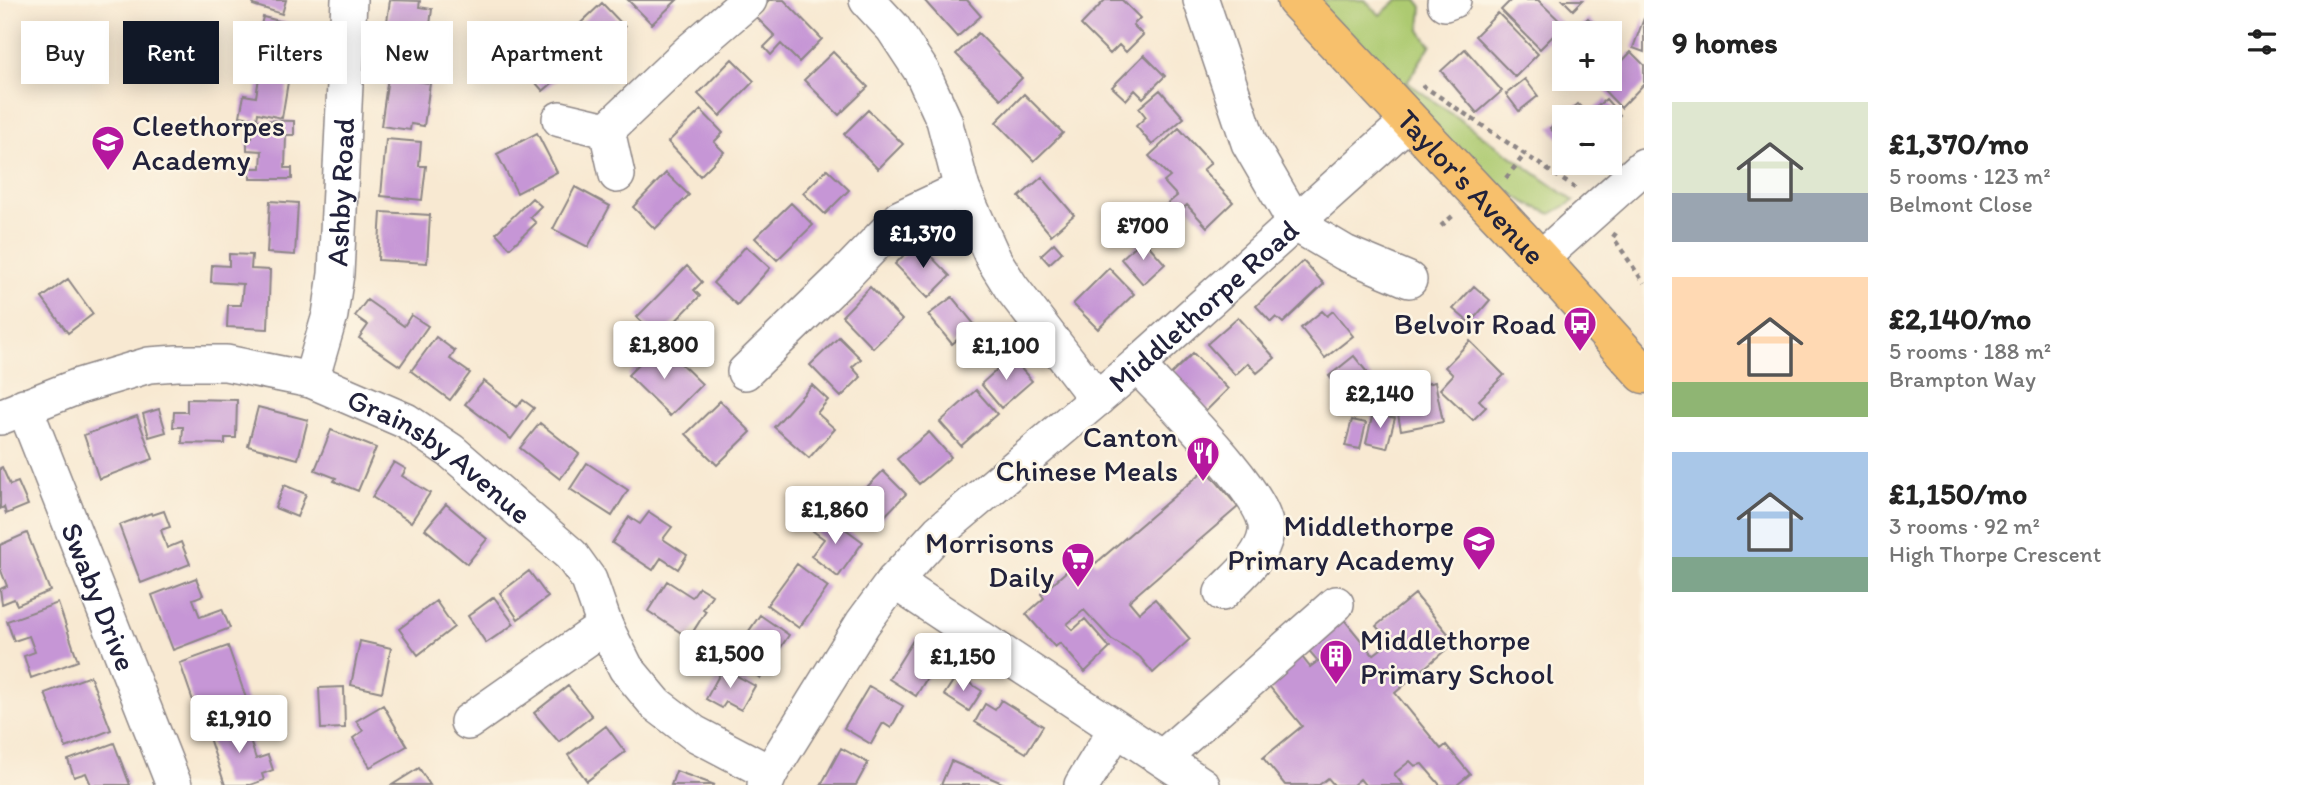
<!DOCTYPE html>
<meta charset="utf-8">
<style>
:root{--surface:#fff;--page:#f2f2f2;--text:#222;--muted:#767676;--accent:#111827}
body{margin:0;font-family:Itim,sans-serif;background:var(--page);color:var(--text);height:100vh;display:flex;flex-direction:column;font-size:26px;white-space:nowrap}
*{box-sizing:border-box;margin:0}
p{font-size:23px;color:var(--muted)}
.icon{flex:none;width:38px;height:38px;fill:none;stroke:currentColor;stroke-width:2;stroke-linecap:round;stroke-linejoin:round}
.map{position:relative;flex:1;overflow:hidden}
.panel{display:flex;flex-direction:column;background:var(--surface);width:665px}
.panel>*{flex:none}
.banner{position:absolute;left:21px;top:21px;width:665px;height:63px;display:flex;gap:14px}
.tools{position:absolute;left:1552px;top:21px;display:grid;gap:14px}
.tools a{display:grid;place-items:center;width:70px;height:70px;border-radius:0px;background:var(--surface);box-shadow:0 4px 18px #0003;font-size:35px}
.price{position:absolute;translate:-50% -60px;padding:0 16px;border-radius:7px;background:#fff;color:#222;font-size:23px;line-height:46px;filter:drop-shadow(0 2px 4px #0008)}
.price::after{content:'';position:absolute;left:50%;top:42px;width:21px;height:16px;margin-left:-10px;background:inherit;clip-path:polygon(0 0,100% 0,50% 100%)}
.price.on{background:var(--accent);color:#fff}
ul{padding:0;list-style:none}
li{display:flex;align-items:center;gap:21px;height:175px;padding:0 28px}
li span{display:grid;place-items:center;flex:none;width:196px;height:140px;border-radius:0px;color:#555}
li>.icon{margin-inline-start:auto}
span .icon{width:84px;height:84px;fill:#fffc;stroke-width:1}
li b{font-size:30px}
h2{display:flex;justify-content:space-between;align-items:center;height:84px;padding:0 28px;font-size:30px}
.chip{padding:0 24px;border-radius:0px;background:var(--surface);box-shadow:0 4px 18px #0003;font-size:24px;line-height:63px}
.chip.on{background:var(--accent);color:#fff}
main{display:flex;flex:1;min-height:0}
.map>svg:first-child{display:block}
.green{fill:#adca71;stroke:#687656;stroke-width:2}
.building{fill:#c696d6}
.lines{fill:none;stroke-linecap:round;stroke-linejoin:round}
.minor-casing{stroke:#8d8686;stroke-width:38}
.major-casing{stroke:#8d8686;stroke-width:41}
.path{stroke:#8d8686;stroke-width:4.5;stroke-dasharray:5 5;stroke-linecap:butt}
.minor{stroke:#fff;stroke-width:35}
.major{stroke:#f7c06c;stroke-width:38}
.labels{text-anchor:middle;dominant-baseline:central;stroke-width:5;stroke-linejoin:round;paint-order:stroke}
.poi-label{font-size:30px;fill:#22223b;stroke:#fcf5e5;text-anchor:end}
.street-label{font-size:30px;fill:#22223b;stroke:#fcf5e5}
</style>
<main>
<div class="map">
<svg width="1644" height="785" viewBox="0 0 1644 785">
<rect width="100%" height="100%" fill="#fcf5e5"/>
<filter id="ink" filterUnits="userSpaceOnUse"><feTurbulence type="fractalNoise" baseFrequency=".0143" numOctaves="2"/><feDisplacementMap in="SourceGraphic" scale="14" xChannelSelector="R" yChannelSelector="G"/><feConvolveMatrix kernelMatrix="1 2 1 2 8 2 1 2 1" color-interpolation-filters="sRGB"/></filter>
<filter id="wash" filterUnits="userSpaceOnUse"><feTurbulence type="fractalNoise" baseFrequency=".00686" numOctaves="4" result="noise"/><feDisplacementMap in="SourceGraphic" scale="28" xChannelSelector="R" yChannelSelector="G"/><feGaussianBlur stdDeviation="1.57" result="paint"/><feColorMatrix in="noise" values="0 0 0 0 0 0 0 0 0 0 0 0 0 0 0 0 0 1.4 0 .05"/><feComposite in="paint" operator="in"/></filter>
<g filter="url(#wash)">
<rect width="100%" height="100%" fill="#f8e9d2"/>
<path class="green" d="M1311 0H1365L1380 15 1397 0H1417L1422 7 1420 30 1428 42 1431 44 1407 82 1574 201 1551 214 1526 203 1471 167Z"/>
<g id="blocks">
<path class="building" d="M254 0H286L282 14 253 5Z
M390 0 420 1 419 7 432 9 425 64 382 58Z
M628 0H677L652 24Z
M769 0H784L822 39 799 62 781 44 771 55 764 47 775 36 754 15Z
M924 0H967L981 16 957 37Z
M1105 0H1122L1140 18 1133 25 1143 35 1126 52 1119 45 1110 54 1081 25Z
M1511 0H1538L1564 25 1540 49 1501 10Z
M1563 0H1583L1573 10Z
M602 3 625 27 594 58 570 33Z
M1498 13 1538 54 1515 77 1475 36Z
M263 17 292 24 281 68 252 60Z
M1588 18 1603 33H1573Z
M1644 18V52L1633 48Z
M978 33 1022 78 1001 99 956 54Z
M553 35 577 62 543 91 513 57 520 50 527 58Z
M1465 49 1502 91 1477 113 1441 71Z
M833 52 868 87 839 115 804 80Z
M1631 52 1644 65V84L1621 108 1599 85 1605 79H1610V74Z
M1144 55 1165 76 1143 98 1135 90 1126 100 1112 87Z
M732 59 754 81 720 116 698 94Z
M260 71 289 76 282 118 258 113 257 119 240 116 244 95 256 97Z
M388 77 430 83 424 126 411 124 410 130 381 126Z
M1525 79 1538 96 1519 111 1506 94Z
M1160 90 1184 118 1152 145 1136 126 1146 117 1139 108Z
M1024 94 1063 133 1034 161 996 122Z
M1606 99 1620 115 1610 124V117H1593L1589 113Z
M1578 104 1590 117H1564V144L1550 128Z
M701 110 723 133 714 142 724 152 700 176 668 142Z
M868 110 903 144 878 169 844 134Z
M252 120 294 121V135H286L285 168H292V179H250V168H261L262 151 247 150V138H252Z
M1179 128 1211 163 1203 170 1233 202 1207 227 1187 205 1177 214 1167 204 1177 196 1164 182 1170 177 1149 156Z
M537 133 557 172 517 193 497 154Z
M386 139 421 142 419 166H426L422 200 381 196Z
M827 169 849 190 825 214 803 193Z
M666 173 689 195 655 229 633 207Z
M1042 177 1074 215 1051 235 1019 197Z
M575 187 610 206 588 247 553 229Z
M532 198 541 206 530 217 536 223 510 248 496 233Z
M270 201 298 203 295 255 267 253Z
M791 203 813 225 777 260 755 238Z
M381 212 430 215 427 263 378 260Z
M1143 239 1165 264 1143 284 1121 259Z
M917 242 950 276 928 298 895 264Z
M1054 243 1062 252 1049 264 1041 255Z
M746 246 770 268 737 305 713 283Z
M229 254 252 255 251 269 270 270 268 329 227 327 228 305H241L243 284 211 282 212 265 229 266Z
M1303 261 1324 284 1283 323 1276 317 1271 322 1256 306Z
M687 266 702 282 694 290 700 296 659 338 637 317Z
M1109 268 1134 294 1098 329 1073 304Z
M68 279 93 314 68 333 42 298Z
M1474 286 1490 300 1470 323 1453 309Z
M870 287 902 320 873 348 842 316Z
M952 297 975 325 952 344 928 315Z
M367 300 404 326 411 315 428 326 400 366 359 338 368 325 355 316Z
M1322 311 1327 316 1333 311 1353 336 1325 358 1301 328Z
M1238 317 1275 358 1257 373 1248 363 1235 375 1207 344Z
M436 337 455 351 450 359 470 373 450 400 411 371Z
M839 337 861 359 852 367 861 377 841 397 810 365Z
M1470 341 1504 375 1479 400 1486 407 1473 420 1440 389 1453 375 1445 367Z
M642 347 660 365 671 354 702 384 670 416 628 375 639 364 632 357Z
M1193 353 1228 389 1201 416 1166 379Z
M1354 356 1383 392 1357 412 1329 376Z
M1011 357 1032 381 1001 408 981 384Z
M484 381 517 407 523 400 534 408 511 439 465 404Z
M1435 382 1443 422 1401 430 1394 394 1416 390V386Z
M812 385 828 400 817 413 835 429 809 458 774 427Z
M976 390 997 414 961 446 940 422Z
M187 399 237 400 236 438H225V444L182 443 183 427H173L174 412H187Z
M720 401 751 432 717 465 686 434Z
M258 407 308 420 298 459 248 446Z
M159 409 166 432 149 437 143 414Z
M1373 413 1395 418 1387 448 1366 443Z
M137 416 153 459 99 479 84 435Z
M1352 420 1366 423 1360 449 1345 446Z
M540 423 579 454 560 479 520 448Z
M331 430 376 448 358 491 334 481 336 478 315 470Z
M929 432 951 457 919 484 897 459Z
M394 462 406 469 402 476 430 493 411 522 372 497Z
M587 463 628 490 612 516 570 489Z
M2 467 10 485 18 482 28 505 6 514 4 507 0 509V468Z
M1206 469 1238 507 1129 601 1139 613 1155 599 1190 639 1153 673 1140 657 1111 639 1084 610 1067 624 1073 630 1085 619 1110 648 1085 672 1060 643 1055 647 1026 614 1044 598 1041 594 1087 553 1096 563Z
M883 471 906 494 876 525 852 502Z
M284 485 306 494 297 517 275 508Z
M446 504 487 539 467 564 425 529Z
M164 511 170 527 161 530 167 548 181 542 190 564 141 583 119 525 151 513 152 515Z
M649 512 672 527 663 539 687 555 678 569 661 558 653 570 612 543 629 517 640 524Z
M825 514 863 542 838 577 811 556 824 539 813 531Z
M27 533 50 591 17 605 14 599 2 604 0 589 7 586 0 568V545Z
M797 564 828 587 799 628 767 605Z
M529 571 548 597 518 619 500 593Z
M196 578 203 595 193 599 200 617 222 609 230 628 173 650 152 595Z
M667 581 692 597 699 587 712 595 703 609 706 611 689 638 648 611Z
M1415 594 1455 642 1395 693 1441 749 1446 745 1470 774 1457 785H1440L1422 764 1415 766 1410 761 1394 774 1403 785H1365L1360 779 1353 785H1334L1328 778 1319 785H1285L1263 758 1302 726 1264 680 1298 652 1310 667 1318 661 1306 647 1342 617 1373 655 1390 642 1376 626Z
M494 597 514 624 486 643 468 616Z
M436 601 454 627 418 655 399 629Z
M58 603 78 661 31 678 24 656 35 652 29 636 14 641 7 621Z
M760 615 789 635 760 678 731 657Z
M915 637 942 653 916 696 889 679Z
M360 641 391 648 382 692 351 685Z
M228 646 248 704 200 721 180 663Z
M723 668 755 686 741 710 726 702 722 708 706 699Z
M957 675 982 691 969 711 944 695Z
M90 676 111 730 66 748 45 693Z
M568 686 592 716 559 742 534 713Z
M869 686 903 706 891 728 883 723 871 744 844 728Z
M344 687 345 728 321 729 319 688Z
M1001 700 1043 726 1026 753 975 722 985 704 995 710Z
M383 705 407 746 370 767 353 738 363 731 356 721Z
M253 719 260 737 250 740 256 759 268 755 273 770 262 774 264 780 250 785H225L208 735Z
M606 726 625 752 587 781 568 755Z
M114 743 130 785H91L86 773 74 777 68 760Z
M841 748 868 763 856 785H821Z
M951 761 1007 785H941Z
M419 768 430 785H392Z
M676 771 715 785H671Z"/>
</g>
</g>
<g filter="url(#ink)">
<use href="#blocks" fill-opacity="0" stroke="#8d8686" stroke-width="2"/>
<g class="lines">
<defs>
<g id="minor">
<path d="M867 0 893 28 922 72 944 120 962 189 994 260 1011 287 1097 399"/>
<path d="M1201 0 1249 143 1296 224 1345 253 1409 280"/>
<path d="M1445 3 1453 0"/>
<path d="M560 119 607 130 617 175"/>
<path d="M607 130 690 51 749 0"/>
<path d="M1540 259 1644 166"/>
<path d="M1137 365C1164 395 1271 497 1266 533 1262 558 1238 576 1222 593"/>
<path d="M745 372 843 277 900 218 962 189"/>
<path id="s1" d="M311 380 330 315 336 274 349 0"/>
<path id="s2" d="M24 406 174 785"/>
<path id="s3" d="M0 417 79 386 149 365 177 363H226L311 380 406 421 451 451 571 555 589 580 605 626 626 668 656 704 694 733 770 773"/>
<path d="M894 581 1202 785"/>
<path d="M468 722 605 626"/>
<path d="M1162 758 1336 604"/>
<path id="s4" d="M765 785 770 773 863 623 894 581 939 532 1137 365 1410 120"/>
<path d="M1082 785 1116 729"/>
</g>
<g id="major">
<path id="s5" d="M1296 0 1540 259 1644 374"/>
</g>
</defs>
<use href="#minor" class="minor-casing"/>
<use href="#major" class="major-casing"/>
<path class="path" d="M1422 85 1575 188
M1506 178 1525 154
M1441 226 1456 213
M1616 233 1613 237 1644 283"/>
<use href="#minor" class="minor"/>
<use href="#major" class="major"/>
</g>
</g>
<defs>
<symbol id="school-pin" viewBox="-11 -11 22 30"><path d="M0 17L-7.5 6A9.5 9.5 0 1 1 7.5 6Z" fill="#b5179e" stroke="#fcf5e5"/><path d="M0-5L7-2L0 1L-7-2ZM-4 1L0 2.5L4 1V4Q0 6-4 4Z" fill="#fff"/></symbol>
<symbol id="bus-pin" viewBox="-11 -11 22 30"><path d="M0 17L-7.5 6A9.5 9.5 0 1 1 7.5 6Z" fill="#b5179e" stroke="#fcf5e5"/><path d="M-5-6H5V4H4V6H2V4H-2V6H-4V4H-5ZM-3.5-4V0h7V-4ZM-3.5 1.2v1.5H-2V1.2ZM2 1.2v1.5H3.5V1.2Z" fill="#fff"/></symbol>
<symbol id="restaurant-pin" viewBox="-11 -11 22 30"><path d="M0 17L-7.5 6A9.5 9.5 0 1 1 7.5 6Z" fill="#b5179e" stroke="#fcf5e5"/><path d="M-5-6h1v4h1v-4h1v4h1v-4h1v5L-1.5 .5V6h-2V.5L-5-1ZM5-6V6H3V1.5H1.5Q1.5-4 5-6Z" fill="#fff"/></symbol>
<symbol id="supermarket-pin" viewBox="-11 -11 22 30"><path d="M0 17L-7.5 6A9.5 9.5 0 1 1 7.5 6Z" fill="#b5179e" stroke="#fcf5e5"/><path d="M-6-5.5h2.5l.6 2H6L4.5 2H-2.5L-4.4-4H-6ZM-1.5 3.2a1.3 1.3 0 1 0 .1 0ZM3 3.2a1.3 1.3 0 1 0 .1 0Z" fill="#fff"/></symbol>
<symbol id="building-pin" viewBox="-11 -11 22 30"><path d="M0 17L-7.5 6A9.5 9.5 0 1 1 7.5 6Z" fill="#b5179e" stroke="#fcf5e5"/><path d="M-4-6H4V6H1V3H-1V6H-4ZM-2.5-4.3h1.7v1.8h-1.7ZM.8-4.3h1.7v1.8H.8ZM-2.5-1h1.7V.8h-1.7ZM.8-1h1.7V.8H.8Z" fill="#fff"/></symbol>
</defs>
<g fill-rule="evenodd">
<use href="#school-pin" x="89" y="123" width="38" height="52"/>
<use href="#bus-pin" x="1561" y="304" width="38" height="52"/>
<use href="#restaurant-pin" x="1184" y="434" width="38" height="52"/>
<use href="#school-pin" x="1460" y="523" width="38" height="52"/>
<use href="#supermarket-pin" x="1059" y="540" width="38" height="52"/>
<use href="#building-pin" x="1317" y="637" width="38" height="52"/>
</g>
<g class="labels">
<g class="poi-label">
<text x="132" y="125" text-anchor="start">Cleethorpes<tspan x="132" dy="34">Academy</tspan></text>
<text x="1556" y="323">Belvoir Road</text>
<text x="1178" y="436">Canton<tspan x="1178" dy="34">Chinese Meals</tspan></text>
<text x="1454" y="525">Middlethorpe<tspan x="1454" dy="34">Primary Academy</tspan></text>
<text x="1054" y="542">Morrisons<tspan x="1054" dy="34">Daily</tspan></text>
<text x="1360" y="639" text-anchor="start">Middlethorpe<tspan x="1360" dy="34">Primary School</tspan></text>
</g>
<g class="street-label">
<text stroke="none"><textPath href="#s5" startOffset="256">Taylor's Avenue</textPath></text>
<text stroke="none"><textPath href="#s1" startOffset="191">Ashby Road</textPath></text>
<text stroke="none"><textPath href="#s4" startOffset="656">Middlethorpe Road</textPath></text>
<text stroke="none"><textPath href="#s3" startOffset="472">Grainsby Avenue</textPath></text>
<text stroke="none"><textPath href="#s2" startOffset="205">Swaby Drive</textPath></text>
</g>
</g>
</svg>
<div class="tools">
<a>+</a>
<a>−</a>
</div>
<b class="price" style="left:1143px;top:262px">£700</b>
<b class="price on" style="left:923px;top:270px">£1,370</b>
<b class="price" style="left:664px;top:381px">£1,800</b>
<b class="price" style="left:1006px;top:382px">£1,100</b>
<b class="price" style="left:1380px;top:430px">£2,140</b>
<b class="price" style="left:835px;top:546px">£1,860</b>
<b class="price" style="left:730px;top:690px">£1,500</b>
<b class="price" style="left:963px;top:693px">£1,150</b>
<b class="price" style="left:239px;top:755px">£1,910</b>
<div class="banner">
<a class="chip">Buy</a>
<a class="chip on">Rent</a>
<a class="chip">Filters</a>
<a class="chip">New</a>
<a class="chip">Apartment</a>
</div>
</div>
<section class="panel">
<h2>9 homes<svg class="icon" aria-label="filters" viewBox="0 0 24 24"><path d="M4 7h16M4 17h16"/><circle cx="9" cy="7" r="2"/><circle cx="15" cy="17" r="2"/></svg></h2>
<ul>
<li><span style="background:linear-gradient(#dfe7d0 65%,#9aa5b1 0)"><svg class="icon" aria-label="home" viewBox="0 0 24 24"><path d="M3 11l9-7 9 7M6 9v11h12V9"/></svg></span><div><b>£1,370/mo</b><p>5 rooms · 123 m²</p><p>Belmont Close</p></div></li>
<li><span style="background:linear-gradient(#ffd9b3 75%,#8fb573 0)"><svg class="icon" aria-label="home" viewBox="0 0 24 24"><path d="M3 11l9-7 9 7M6 9v11h12V9"/></svg></span><div><b>£2,140/mo</b><p>5 rooms · 188 m²</p><p>Brampton Way</p></div></li>
<li><span style="background:linear-gradient(#a9c7e8 75%,#7fa58c 0)"><svg class="icon" aria-label="home" viewBox="0 0 24 24"><path d="M3 11l9-7 9 7M6 9v11h12V9"/></svg></span><div><b>£1,150/mo</b><p>3 rooms · 92 m²</p><p>High Thorpe Crescent</p></div></li>
</ul>
</section>
</main>
